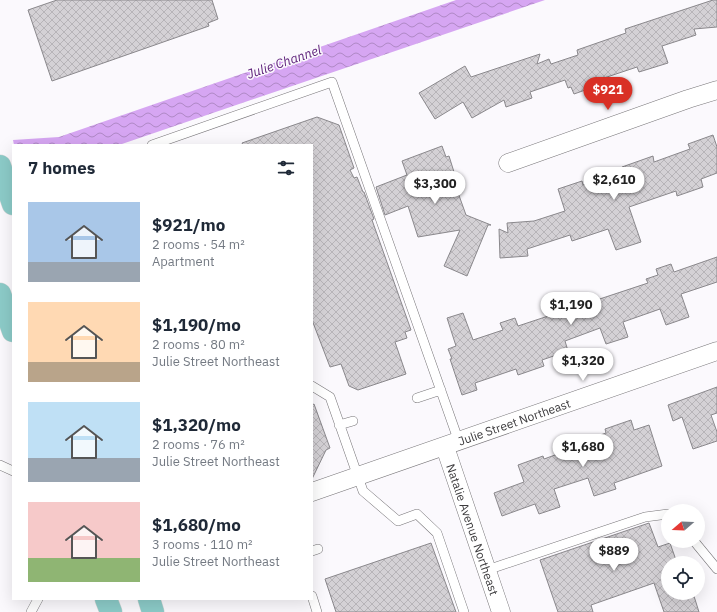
<!DOCTYPE html>
<meta charset="utf-8">
<style>
:root{--surface:#fff;--page:#f6f6f7;--text:#1f2937;--muted:#747a83;--accent:#d93025}
body{margin:0;font-family:"IBM Plex Sans",sans-serif;background:var(--page);color:var(--text);height:100vh;display:flex;flex-direction:column;font-size:15px;white-space:nowrap}
*{box-sizing:border-box;margin:0}
p{font-size:13px;color:var(--muted)}
.icon{flex:none;width:22px;height:22px;fill:none;stroke:currentColor;stroke-width:2;stroke-linecap:round;stroke-linejoin:round}
.map{position:relative;flex:1;overflow:hidden}
.details{position:absolute;left:12px;top:144px;width:301px;height:456px;display:flex;flex-direction:column;background:var(--surface);border-radius:0px;box-shadow:0 4px 16px #0002}
.details>*{flex:none}
.needle{width:26px;rotate:251deg}
.controls{position:absolute;left:661px;top:504px;display:grid;gap:8px}
.controls a{display:grid;place-items:center;width:44px;height:44px;border-radius:50%;background:var(--surface);box-shadow:0 4px 16px #0002;font-size:20px}
.price{position:absolute;translate:-50% -34px;padding:0 9px;border-radius:14px;background:#fff;color:#222;font-size:13px;line-height:26px;filter:drop-shadow(0 1px 2px #0008)}
.price::after{content:'';position:absolute;left:50%;top:24px;width:12px;height:9px;margin-left:-6px;background:inherit;clip-path:polygon(0 0,100% 0,50% 100%)}
.price.selected{background:var(--accent);color:#fff}
ul{padding:0;list-style:none}
li{display:flex;align-items:center;gap:12px;height:100px;padding:0 16px}
li span{display:grid;place-items:center;flex:none;width:112px;height:80px;border-radius:0px;color:#555}
li>.icon{margin-inline-start:auto}
span .icon{width:48px;height:48px;fill:#fffc;stroke-width:1}
li b{font-size:17px}
h2{display:flex;justify-content:space-between;align-items:center;height:48px;padding:0 16px;font-size:17px}
.map>svg:first-child{display:block}
.water{fill:url(#water-waves)}
.building{fill:url(#building-cross-hatch);stroke:#8a888c}
.lines{fill:none;stroke-linecap:round;stroke-linejoin:round}
.lane-casing{stroke:#787679;stroke-width:10}
.street-casing{stroke:#787679;stroke-width:19}
.primary-casing{stroke:#d8d8d8;stroke-width:23}
.lane{stroke:#fff;stroke-width:9}
.street{stroke:#fff;stroke-width:18}
.primary{stroke:#8ccbc8;stroke-width:22}
.labels{text-anchor:middle;dominant-baseline:central;stroke-width:3;stroke-linejoin:round;paint-order:stroke}
.street-label{font-size:12px;fill:#3d3c3e;stroke:#fbf9fd}
.water-label{font-size:13px;font-style:italic;fill:#60247c;stroke:#fbf9fd}
</style>
<div class="map">
<svg width="717" height="612" viewBox="0 0 717 612">
<defs>
<pattern id="water-waves" width="16" height="10" patternUnits="userSpaceOnUse"><rect width="16" height="10" fill="#d6a6f2"/><path d="M0 5q4-4 8 0t8 0" fill="none" stroke="#af88c5"/></pattern>
<pattern id="building-cross-hatch" width="8" height="8" patternUnits="userSpaceOnUse"><rect width="8" height="8" fill="#d4d1d5"/><path d="M0 0l8 8M0 8l8-8" fill="none" stroke="#b7b4b8"/></pattern>
</defs>
<rect width="100%" height="100%" fill="#fbf9fd"/>
<path class="water" d="M456 0H545L119 145H14L13 140 59 137Z"/>
<path class="building" d="M57 0H212L218 19 208 23 209 26 52 81 28 10Z
M713 0H717V27L694 29 696 35 662 46 668 63 639 72 637 67 604 78 605 83 574 94 571 87 568 88 565 80 530 92 532 98 506 107 504 100 472 118 463 102 435 119 419 93 465 66 471 77 540 54 537 64 549 59 551 64 578 55 577 50 626 33 625 29Z
M317 117 339 125 354 168 350 170 354 178 357 177 363 192H364L374 219 372 220 411 330 405 332 407 338 395 342 406 374 358 390 349 386 341 364 330 367 312 320V145H243L242 143Z
M713 135 717 147V173L701 179 703 187 677 196 676 191 629 207 641 242 616 250 608 229 572 241 570 235 527 249 528 256 500 258 499 229 508 233 507 223 534 221 565 211 558 189 582 181 583 185 624 172 622 167 653 156 654 162 690 149 688 144Z
M442 146 446 157 449 156 454 172 451 173 466 215 491 225H488L467 276 444 266 460 230 418 237 408 206 385 215 376 187 407 175 402 161Z
M717 257V282L681 294 689 317 666 325 660 309 623 322 628 337 606 344 600 328 565 341 568 351 542 360 544 366 518 375 516 369 475 383 477 390 462 395 450 359H452L448 349 456 346 447 318 463 313 473 340 503 330 500 323 515 318 518 326 648 283 646 279 658 275 656 269 671 264 674 272Z
M717 387V413L711 415 717 432V441L693 449 682 417 673 421 668 405Z
M314 404 330 448 326 450 312 479V405Z
M631 420 634 430 649 425 662 466 614 483 616 489 594 496 588 478 554 489 560 507 539 514 535 504 502 516 494 493 524 482 518 465 543 456 544 459 577 447 576 444 606 433 605 429Z
M649 523 658 547 670 543 677 563H668V593H693L699 612H664L654 583 591 605 593 612H558L540 560Z
M431 543 456 612H336L325 579Z"/>
<g class="lines">
<defs>
<path id="lane" d="M152 145 332 82 459 442
M312 386 330 397 363 491 398 521 417 514 437 533 464 612
M417 398 441 390
M339 425 353 421
M0 465 13 471
M694 541 717 569
M312 551 318 549
M487 570 645 517 668 514
M312 596 317 612
M31 612 38 599"/>
<g id="street">
<path d="M508 163 688 99 717 90"/>
<path id="s1" d="M445 447 501 612"/>
<path id="s2" d="M312 492 717 351"/>
</g>
<path id="primary" d="M0 166 13 204
M0 294 13 331
M106 599 111 612
M149 599 153 612"/>
</defs>
<use href="#lane" class="lane-casing"/>
<use href="#street" class="street-casing"/>
<use href="#primary" class="primary-casing"/>
<use href="#lane" class="lane"/>
<use href="#street" class="street"/>
<use href="#primary" class="primary"/>
</g>
<g class="labels">
<g class="street-label">
<text stroke="none"><textPath href="#s2" startOffset="214">Julie Street Northeast</textPath></text>
<text stroke="none"><textPath href="#s1" startOffset="87">Natalie Avenue Northeast</textPath></text>
</g>
<g class="water-label">
<text transform="translate(284 62) rotate(-19)">Julie Channel</text>
</g>
</g>
</svg>
<div class="controls">
<a><svg class="needle" viewBox="-14 -14 28 28"><path d="M0-13l5 13h-10z" fill="#e53935"/><path d="M0 13l5-13h-10z" fill="#747a83"/></svg></a>
<a><svg class="icon" aria-label="locate" viewBox="0 0 24 24"><circle cx="12" cy="12" r="6"/><path d="M12 2v4M12 18v4M2 12h4M18 12h4"/></svg></a>
</div>
<b class="price selected" style="left:608px;top:111px">$921</b>
<b class="price" style="left:614px;top:201px">$2,610</b>
<b class="price" style="left:435px;top:205px">$3,300</b>
<b class="price" style="left:571px;top:326px">$1,190</b>
<b class="price" style="left:583px;top:382px">$1,320</b>
<b class="price" style="left:583px;top:468px">$1,680</b>
<b class="price" style="left:614px;top:572px">$889</b>
<section class="details">
<h2>7 homes<svg class="icon" aria-label="filters" viewBox="0 0 24 24"><path d="M4 7h16M4 17h16"/><circle cx="9" cy="7" r="2"/><circle cx="15" cy="17" r="2"/></svg></h2>
<ul>
<li><span style="background:linear-gradient(#a9c7e8 75%,#9aa5b1 0)"><svg class="icon" aria-label="home" viewBox="0 0 24 24"><path d="M3 11l9-7 9 7M6 9v11h12V9"/></svg></span><div><b>$921/mo</b><p>2 rooms · 54 m²</p><p>Apartment</p></div></li>
<li><span style="background:linear-gradient(#ffd9b3 75%,#b9a48a 0)"><svg class="icon" aria-label="home" viewBox="0 0 24 24"><path d="M3 11l9-7 9 7M6 9v11h12V9"/></svg></span><div><b>$1,190/mo</b><p>2 rooms · 80 m²</p><p>Julie Street Northeast</p></div></li>
<li><span style="background:linear-gradient(#bfe0f5 70%,#9aa5b1 0)"><svg class="icon" aria-label="home" viewBox="0 0 24 24"><path d="M3 11l9-7 9 7M6 9v11h12V9"/></svg></span><div><b>$1,320/mo</b><p>2 rooms · 76 m²</p><p>Julie Street Northeast</p></div></li>
<li><span style="background:linear-gradient(#f6c9c9 70%,#8fb573 0)"><svg class="icon" aria-label="home" viewBox="0 0 24 24"><path d="M3 11l9-7 9 7M6 9v11h12V9"/></svg></span><div><b>$1,680/mo</b><p>3 rooms · 110 m²</p><p>Julie Street Northeast</p></div></li>
</ul>
</section>
</div>
